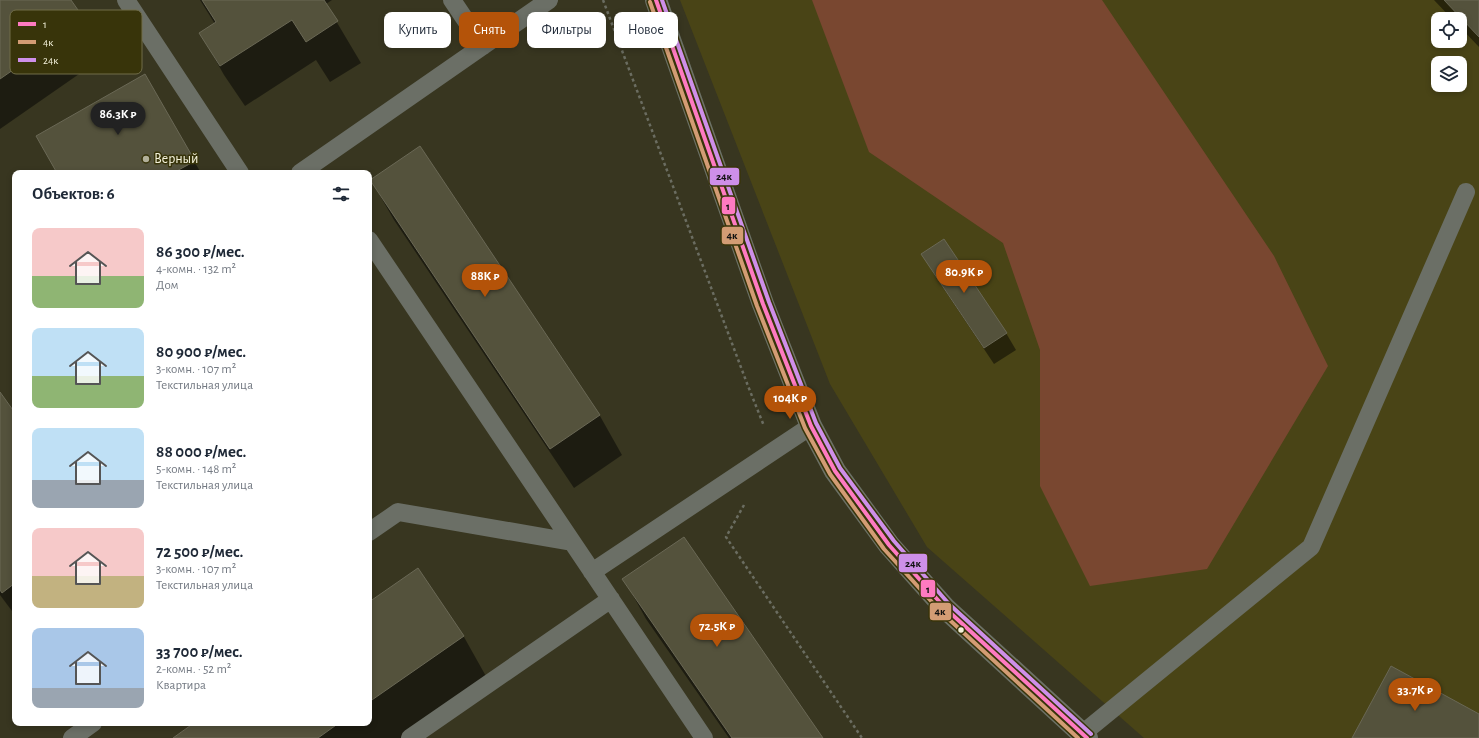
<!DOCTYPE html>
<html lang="ru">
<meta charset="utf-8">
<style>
:root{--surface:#fff;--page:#f2f2f3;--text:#1f2937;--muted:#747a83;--accent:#b45309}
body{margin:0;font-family:"Alegreya Sans",sans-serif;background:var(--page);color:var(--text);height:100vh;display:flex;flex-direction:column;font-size:15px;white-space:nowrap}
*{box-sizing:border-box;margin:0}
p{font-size:13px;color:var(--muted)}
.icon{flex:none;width:22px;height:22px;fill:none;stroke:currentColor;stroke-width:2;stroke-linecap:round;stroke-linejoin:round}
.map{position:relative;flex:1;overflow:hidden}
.sheet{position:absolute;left:12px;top:170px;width:360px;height:556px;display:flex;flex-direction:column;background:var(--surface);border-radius:8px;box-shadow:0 2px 6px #0003}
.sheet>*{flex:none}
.top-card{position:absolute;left:384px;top:12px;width:380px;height:36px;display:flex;gap:8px}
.controls{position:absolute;left:1431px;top:12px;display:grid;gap:8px}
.controls a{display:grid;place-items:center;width:36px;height:36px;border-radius:8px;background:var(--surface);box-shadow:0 2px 6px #0003;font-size:20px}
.price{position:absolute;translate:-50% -34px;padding:0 9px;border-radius:14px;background:var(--accent);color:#fff;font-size:13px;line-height:26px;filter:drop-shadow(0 1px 2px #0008)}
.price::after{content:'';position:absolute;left:50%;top:24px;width:12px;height:9px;margin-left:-6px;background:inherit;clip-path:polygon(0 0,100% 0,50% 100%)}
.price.current{background:#222;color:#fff}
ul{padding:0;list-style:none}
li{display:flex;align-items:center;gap:12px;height:100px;padding:0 20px}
li span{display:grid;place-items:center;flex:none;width:112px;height:80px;border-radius:8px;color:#555}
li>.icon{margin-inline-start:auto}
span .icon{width:48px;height:48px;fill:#fffc;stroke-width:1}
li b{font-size:17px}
h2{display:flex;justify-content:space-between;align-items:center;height:48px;padding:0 20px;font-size:17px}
.chip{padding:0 14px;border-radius:8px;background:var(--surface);box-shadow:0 2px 6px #0003;font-size:14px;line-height:36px}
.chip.current{background:var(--accent);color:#fff}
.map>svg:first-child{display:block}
.built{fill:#494416;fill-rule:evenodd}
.green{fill:#794730}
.shadow{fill:#0007}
.building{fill:#54523c;stroke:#6a6855}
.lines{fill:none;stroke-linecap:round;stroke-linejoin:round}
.path{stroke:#6b6d61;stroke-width:2.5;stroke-dasharray:3 3;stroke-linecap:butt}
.lane{stroke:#6b6f66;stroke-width:18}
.secondary{stroke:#6c7166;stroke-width:22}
.bus-1-casing{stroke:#38340a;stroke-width:7}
.bus-2-casing{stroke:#38340a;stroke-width:7}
.bus-3-casing{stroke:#38340a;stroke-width:7}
.bus-1{stroke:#fe7ac1;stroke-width:4}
.bus-2{stroke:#d39c74;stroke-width:4}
.bus-3{stroke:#ce8fe9;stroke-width:4}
.poi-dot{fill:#b2b09a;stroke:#38340a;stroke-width:1.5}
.bus-dot{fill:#f4f2db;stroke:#38340a;stroke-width:1.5}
.labels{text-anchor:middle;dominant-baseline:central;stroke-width:3;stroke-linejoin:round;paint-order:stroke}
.poi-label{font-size:14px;fill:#f4f2db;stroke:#38340a;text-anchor:start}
.key{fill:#38340a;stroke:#706d49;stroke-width:1}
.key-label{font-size:11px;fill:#f4f2db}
.line-badge{stroke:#38340a;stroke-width:1.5}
.pale-badge-label{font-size:11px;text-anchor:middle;font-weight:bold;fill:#111}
</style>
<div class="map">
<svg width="1479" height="738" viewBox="0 0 1479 738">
<rect width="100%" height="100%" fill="#383620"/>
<path class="built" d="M680 0H1479V738H1144L927 547 830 384ZM1438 19H1460V41H1438ZM1438 63H1460V85H1438Z"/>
<path class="green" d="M812 0H1102L1274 256 1328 366 1207 569 1090 586 1040 486V350L1003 243 869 152Z"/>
<path class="shadow" d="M0 0H70L84 21 105 56 0 129Z
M200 0H332L326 4 361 63 330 82 316 60 245 106 224 75 201 34 215 24Z
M1434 0H1479V47L1460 27V19H1452Z
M144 75 201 173H58Z
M420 148 600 416 622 455 574 488 394 220 371 180Z
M923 255 1006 333 1016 350 994 364 932 271Z
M0 394 15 415V615L0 595Z
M417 570 464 637 487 678 401 738H174L196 723H369V603Z
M624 579 822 738H729L646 619Z"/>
<path class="building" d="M0 0H71L85 20 0 79Z
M202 0H324L338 21 306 42 292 20 220 66 199 33 216 22Z
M1444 0H1479V37Z
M145 74 195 161 173 173H57L36 136Z
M420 146 600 415 550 449 370 180Z
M944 239 1007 333 984 348 921 254Z
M0 392 15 413V583L2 593 0 590Z
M684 537 823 738H732L622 579Z
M418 568 464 636 369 702V602Z
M1391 666 1479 714V738H1352Z
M194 723H339L318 738H173Z"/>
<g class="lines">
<path class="path" d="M603 0 748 386 764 426
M744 505 726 537 862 738"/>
<path class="lane" d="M126 0 240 173
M452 0 483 46
M300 173 549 0
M369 240 704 738
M369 532 398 512 572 542
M592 572 811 426
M1082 734 1311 547 1466 192
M72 738 93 723
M410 738 611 599"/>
<path class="secondary" d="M656 0 763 304 811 426 835 471 889 545 945 608 1087 738"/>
<defs>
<path id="bus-1" d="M656 0 763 304 811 426 835 471 889 545 945 608 1087 738"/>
<path id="bus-2" d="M650 2 757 306 805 428 830 474 884 549 941 612 1078 738"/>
<path id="bus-3" d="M662 0 769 302 816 423 840 468 894 541 949 604 1091 734"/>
</defs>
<use href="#bus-1" class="bus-1-casing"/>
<use href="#bus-2" class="bus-2-casing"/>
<use href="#bus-3" class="bus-3-casing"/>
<use href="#bus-1" class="bus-1"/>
<use href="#bus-2" class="bus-2"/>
<use href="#bus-3" class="bus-3"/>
</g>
<circle class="poi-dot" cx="146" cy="159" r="4"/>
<circle class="bus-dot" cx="961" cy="630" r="3.5"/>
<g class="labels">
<g class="poi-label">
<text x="154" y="159">Верный</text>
</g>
</g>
<rect x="10" y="10" width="132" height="64" rx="6" class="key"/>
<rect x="18" y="22" width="18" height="4" fill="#fe7ac1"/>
<rect x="18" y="40" width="18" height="4" fill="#d39c74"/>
<rect x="18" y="58" width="18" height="4" fill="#ce8fe9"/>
<g class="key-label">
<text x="43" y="28">1</text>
<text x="43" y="46">4к</text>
<text x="43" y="64">24к</text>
</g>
<g class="line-badge">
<rect x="709" y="167" width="31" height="19" rx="4" fill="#ce8fe9"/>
<rect x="721" y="196" width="15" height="19" rx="4" fill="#fe7ac1"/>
<rect x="721" y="226" width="23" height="19" rx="4" fill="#d39c74"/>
<rect x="898" y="553" width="30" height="20" rx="4" fill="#ce8fe9"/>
<rect x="920" y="579" width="16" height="19" rx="4" fill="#fe7ac1"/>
<rect x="929" y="602" width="23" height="19" rx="4" fill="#d39c74"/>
</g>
<g class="pale-badge-label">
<text x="724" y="180">24к</text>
<text x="728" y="210">1</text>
<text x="732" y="239">4к</text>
<text x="913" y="567">24к</text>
<text x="928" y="593">1</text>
<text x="940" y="615">4к</text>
</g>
</svg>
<div class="controls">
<a><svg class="icon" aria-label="locate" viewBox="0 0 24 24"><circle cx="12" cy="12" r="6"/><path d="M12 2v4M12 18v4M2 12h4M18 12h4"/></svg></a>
<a><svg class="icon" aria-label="layers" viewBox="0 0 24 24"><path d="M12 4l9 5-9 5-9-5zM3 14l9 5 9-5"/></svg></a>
</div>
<b class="price current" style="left:118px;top:136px">86.3K ₽</b>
<b class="price" style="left:964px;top:294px">80.9K ₽</b>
<b class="price" style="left:485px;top:298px">88K ₽</b>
<b class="price" style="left:790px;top:420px">104K ₽</b>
<b class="price" style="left:717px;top:648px">72.5K ₽</b>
<b class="price" style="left:1415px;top:712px">33.7K ₽</b>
<div class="top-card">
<a class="chip">Купить</a>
<a class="chip current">Снять</a>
<a class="chip">Фильтры</a>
<a class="chip">Новое</a>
</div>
<section class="sheet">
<h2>Объектов: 6<svg class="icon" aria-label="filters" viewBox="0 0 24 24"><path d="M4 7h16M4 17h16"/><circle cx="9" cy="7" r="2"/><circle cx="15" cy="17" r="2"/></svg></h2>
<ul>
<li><span style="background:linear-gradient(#f6c9c9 60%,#8fb573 0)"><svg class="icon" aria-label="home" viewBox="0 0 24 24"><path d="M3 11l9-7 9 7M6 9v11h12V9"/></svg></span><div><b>86 300 ₽/мес.</b><p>4-комн. · 132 m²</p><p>Дом</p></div></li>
<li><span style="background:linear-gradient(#bfe0f5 60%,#8fb573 0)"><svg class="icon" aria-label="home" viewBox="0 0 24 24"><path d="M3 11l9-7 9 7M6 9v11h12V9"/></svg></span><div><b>80 900 ₽/мес.</b><p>3-комн. · 107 m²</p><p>Текстильная улица</p></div></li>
<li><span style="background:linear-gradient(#bfe0f5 65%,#9aa5b1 0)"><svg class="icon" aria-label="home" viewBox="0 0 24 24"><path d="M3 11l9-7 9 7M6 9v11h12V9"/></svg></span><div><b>88 000 ₽/мес.</b><p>5-комн. · 148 m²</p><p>Текстильная улица</p></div></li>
<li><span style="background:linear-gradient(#f6c9c9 60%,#c2b280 0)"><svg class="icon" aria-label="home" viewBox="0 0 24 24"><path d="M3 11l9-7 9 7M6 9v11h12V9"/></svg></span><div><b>72 500 ₽/мес.</b><p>3-комн. · 107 m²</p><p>Текстильная улица</p></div></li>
<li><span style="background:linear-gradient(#a9c7e8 75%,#9aa5b1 0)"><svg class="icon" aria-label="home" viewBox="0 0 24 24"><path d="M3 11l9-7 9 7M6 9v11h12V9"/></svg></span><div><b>33 700 ₽/мес.</b><p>2-комн. · 52 m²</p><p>Квартира</p></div></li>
</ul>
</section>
</div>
